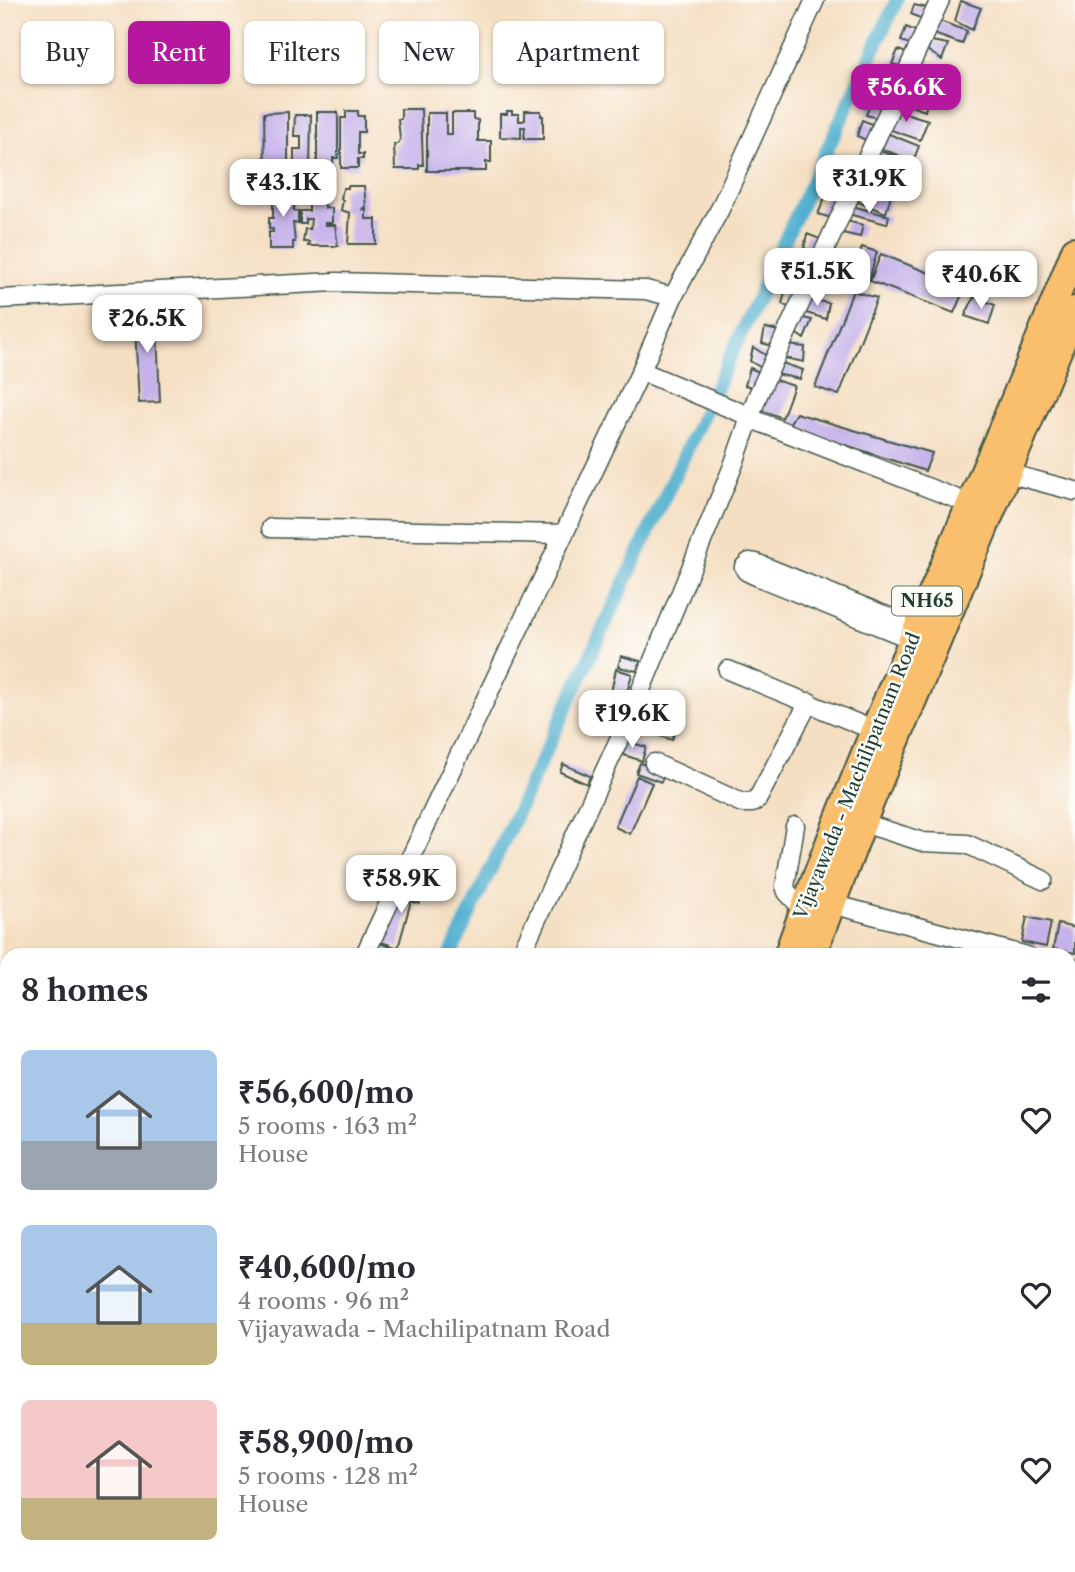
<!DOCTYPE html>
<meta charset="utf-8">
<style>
:root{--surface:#fff;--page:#f2f2f3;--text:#2b2b33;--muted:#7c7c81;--accent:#b5179e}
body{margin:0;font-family:"Libre Caslon Text",serif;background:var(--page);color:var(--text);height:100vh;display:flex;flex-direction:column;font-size:26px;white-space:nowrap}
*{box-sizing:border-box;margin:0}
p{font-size:23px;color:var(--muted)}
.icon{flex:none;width:38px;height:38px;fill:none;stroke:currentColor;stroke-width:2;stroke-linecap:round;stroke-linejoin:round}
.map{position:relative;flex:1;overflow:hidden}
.side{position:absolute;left:0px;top:948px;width:1076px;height:625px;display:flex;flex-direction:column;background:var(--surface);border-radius:21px 21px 0 0;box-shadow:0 2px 5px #0004}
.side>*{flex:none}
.guide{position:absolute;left:21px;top:21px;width:700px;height:63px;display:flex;gap:14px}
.price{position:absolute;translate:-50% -60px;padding:0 16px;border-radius:14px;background:#fff;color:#222;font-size:23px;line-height:46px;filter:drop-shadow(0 2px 4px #0008)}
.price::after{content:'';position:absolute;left:50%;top:42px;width:21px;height:16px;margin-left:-10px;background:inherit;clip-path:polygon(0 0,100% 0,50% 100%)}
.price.current{background:var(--accent);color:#fff}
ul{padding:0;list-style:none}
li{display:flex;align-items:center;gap:21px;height:175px;padding:0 21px}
li span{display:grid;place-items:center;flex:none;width:196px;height:140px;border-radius:10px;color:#555}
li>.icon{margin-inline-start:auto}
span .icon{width:84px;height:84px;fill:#fffc;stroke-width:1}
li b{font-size:30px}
h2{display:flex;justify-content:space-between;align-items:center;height:84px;padding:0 21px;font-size:30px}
.pill{padding:0 24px;border-radius:10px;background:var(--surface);box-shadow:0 2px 5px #0004;font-size:24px;line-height:63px}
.pill.current{background:var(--accent);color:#fff}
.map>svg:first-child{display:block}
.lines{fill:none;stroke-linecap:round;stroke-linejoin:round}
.canal{stroke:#51b0cf;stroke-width:14}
.building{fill:#c6b2ea}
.minor-casing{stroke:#3f5549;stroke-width:21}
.highway-casing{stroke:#3f5549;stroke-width:30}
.path{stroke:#3f5549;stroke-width:2.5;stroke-dasharray:2 5;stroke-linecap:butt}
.minor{stroke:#fff;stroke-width:18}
.highway{stroke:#f9bf6d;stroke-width:26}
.labels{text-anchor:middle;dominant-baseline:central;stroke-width:5;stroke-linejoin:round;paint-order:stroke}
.shield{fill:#fdfcf7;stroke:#62766e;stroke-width:2}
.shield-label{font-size:18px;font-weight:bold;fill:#1f3d34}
.street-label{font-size:19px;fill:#1f3d34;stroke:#fdfcf7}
</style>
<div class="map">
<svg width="1075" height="1572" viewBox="0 0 1075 1572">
<rect width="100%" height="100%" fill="#fdfcf7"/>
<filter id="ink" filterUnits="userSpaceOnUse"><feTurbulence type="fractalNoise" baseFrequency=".0143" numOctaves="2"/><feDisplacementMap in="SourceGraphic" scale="14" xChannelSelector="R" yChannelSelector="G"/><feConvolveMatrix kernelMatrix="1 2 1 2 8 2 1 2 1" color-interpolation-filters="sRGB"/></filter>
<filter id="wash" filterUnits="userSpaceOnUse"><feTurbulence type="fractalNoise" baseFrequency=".00686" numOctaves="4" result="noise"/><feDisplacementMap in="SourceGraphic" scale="28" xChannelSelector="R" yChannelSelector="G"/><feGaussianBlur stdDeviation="1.57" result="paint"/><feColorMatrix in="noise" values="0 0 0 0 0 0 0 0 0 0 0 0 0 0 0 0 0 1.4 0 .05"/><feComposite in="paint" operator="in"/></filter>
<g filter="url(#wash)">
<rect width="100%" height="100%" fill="#f5dfc3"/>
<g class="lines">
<path class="canal" d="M450 956 897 0
M162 1572 164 1566"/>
</g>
<g id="blocks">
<path class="building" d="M961 1 981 8 972 30 955 21Z
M914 5 927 8 924 20 911 14Z
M937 20 967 31 962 44 928 32Z
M906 27 920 33 915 46 901 41Z
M931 41 948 44 942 60 927 50Z
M898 50 910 54 904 67 892 64Z
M905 81H919L930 93 925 111 902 103Z
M872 100 886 105 882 119 866 115Z
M401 109H421L423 165H419V169H395L394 144H398L400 139 398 119H401Z
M892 109 928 120 920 140 885 128Z
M346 111H358V116H364V132H358V154H363V159H358V168H341V118H346Z
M507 111H512V114H519V121H522L525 120V111H541V116H543V139H524L525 127H521V138L500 137V114H507Z
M288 112V172H265L264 113Z
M317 112H338V158H333V170H317Z
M427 113H446V134H452V113H473V119L478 120V141H491V162H486V171H427Z
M295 115H311L310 168H294V149H301V136H294Z
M862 120 877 126 870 142 857 136Z
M884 132 919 146 913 161 877 147Z
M877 150 915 163 911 172 874 159Z
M839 171 855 179 847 197 829 190Z
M348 186H364L366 208H363V210H366V219H376V244H348L350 213 341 210 343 200 341 199 343 188H348Z
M282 187H294V196H296V200H294V211H298V223H293L295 242H293V249H269V232H273V229H269V218H273V189H282Z
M863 187 891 195 886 213 858 202Z
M302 188H323L325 208H332V223H325V225H335L338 246H308L309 242H303L305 229H310L311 219H306V224H300V211H309V204H302Z
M827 193 844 199 835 219 818 214Z
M852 206 889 216 887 224 848 214Z
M847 221 863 225 860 237 843 233Z
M807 234 823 240 819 256 804 248Z
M862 247 877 252 868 283 851 277Z
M801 252 816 258 811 274 797 268Z
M881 254 965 287 954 313 870 281Z
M786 288 800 295 792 309 782 304Z
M853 291 877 298 839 395 815 387Z
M974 297 995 305 989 324 965 316Z
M807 299 829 303 826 319 803 312Z
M156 308 160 402 139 403 134 309Z
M799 317 812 320 804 339 793 331Z
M765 328 779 331 772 346 762 343Z
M786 345 805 347 804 362 785 358Z
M753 347 770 358 763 369 750 361Z
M782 363 803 370 800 379 776 374Z
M750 368 764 374 758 389 745 385Z
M765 377 794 386 782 418 756 408Z
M796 413 932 453 925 471 788 426Z
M621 656 640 661 637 671 618 667Z
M616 669 632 674 626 696 611 692Z
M662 712 679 718 672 740 660 736 662 732 656 730Z
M622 740 646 747 642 761 618 753Z
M640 763 665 773 661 782 636 773Z
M563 764 590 776 587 784 560 772Z
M637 776 652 783 630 834 615 827Z
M406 883 424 890 419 904 411 901 398 948 379 941Z
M1027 917 1051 922 1046 947 1022 942Z
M1058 924 1075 928V953L1053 949Z
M376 941 394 949 391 956H370Z
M1069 982 1075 983V1008L1069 1007Z
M727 1566H784L783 1572H732L726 1571Z
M793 1566H819L840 1571 791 1572Z"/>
</g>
</g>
<g filter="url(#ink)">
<use href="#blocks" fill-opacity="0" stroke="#3f5549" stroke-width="2"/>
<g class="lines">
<defs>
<path id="minor" d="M0 299 336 282 646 290 673 297
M641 371 744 414 749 418 970 504
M1007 473 1075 491
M271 528 564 534
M911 639 754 575 746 571 744 567 749 562 756 563 916 628
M728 670 873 730
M654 763 742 803H752L757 800 809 702
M863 823 923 842 967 844 1043 880
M795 826 785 886 787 892 803 909
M832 904 1027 956
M364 956 641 371 673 297 720 209 815 0
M520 956 633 709 733 466 757 397 940 0
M1069 967 1075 968
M1069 1306 1075 1307
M1069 1527 1075 1500
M1064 1566 1065 1572
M78 1572 81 1566
M259 1572 261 1566
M553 1572 554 1566"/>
<path id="highway" d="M787 956C872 716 983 487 1075 250
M812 956 869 806 1075 310
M587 1572 589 1566
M612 1572 614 1566"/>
</defs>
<use href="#minor" class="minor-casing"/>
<use href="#highway" class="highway-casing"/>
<path class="path" d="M0 1000H7
M634 1572 637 1566"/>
<use href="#minor" class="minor"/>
<use href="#highway" class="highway"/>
</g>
</g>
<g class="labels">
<rect class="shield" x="892" y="586.5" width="70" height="29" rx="5"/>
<g class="shield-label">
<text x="927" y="601">NH65</text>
</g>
<g class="street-label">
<text transform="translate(857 776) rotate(-68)">Vijayawada - Machilipatnam Road</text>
</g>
</g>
</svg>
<b class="price current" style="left:906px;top:124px">₹56.6K</b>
<b class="price" style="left:869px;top:215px">₹31.9K</b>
<b class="price" style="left:283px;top:219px">₹43.1K</b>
<b class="price" style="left:817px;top:308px">₹51.5K</b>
<b class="price" style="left:981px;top:311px">₹40.6K</b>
<b class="price" style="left:147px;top:355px">₹26.5K</b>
<b class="price" style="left:632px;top:750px">₹19.6K</b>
<b class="price" style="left:401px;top:915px">₹58.9K</b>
<div class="guide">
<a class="pill">Buy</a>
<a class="pill current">Rent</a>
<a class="pill">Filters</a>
<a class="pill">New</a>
<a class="pill">Apartment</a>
</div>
<section class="side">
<h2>8 homes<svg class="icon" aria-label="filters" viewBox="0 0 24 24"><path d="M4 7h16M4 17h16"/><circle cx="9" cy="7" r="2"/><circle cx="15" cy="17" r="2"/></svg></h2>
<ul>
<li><span style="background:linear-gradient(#a9c7e8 65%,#9aa5b1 0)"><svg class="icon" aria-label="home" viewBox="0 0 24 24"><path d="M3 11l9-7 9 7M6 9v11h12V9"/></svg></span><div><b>₹56,600/mo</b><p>5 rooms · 163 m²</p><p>House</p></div><svg class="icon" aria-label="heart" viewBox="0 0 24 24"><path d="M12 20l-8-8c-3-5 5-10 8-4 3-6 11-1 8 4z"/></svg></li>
<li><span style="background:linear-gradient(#a9c7e8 70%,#c2b280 0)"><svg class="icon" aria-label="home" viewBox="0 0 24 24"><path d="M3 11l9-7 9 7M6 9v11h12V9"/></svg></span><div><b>₹40,600/mo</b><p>4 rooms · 96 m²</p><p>Vijayawada - Machilipatnam Road</p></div><svg class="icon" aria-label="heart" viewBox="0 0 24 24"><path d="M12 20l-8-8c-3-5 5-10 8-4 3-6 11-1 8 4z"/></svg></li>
<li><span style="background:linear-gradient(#f6c9c9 70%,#c2b280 0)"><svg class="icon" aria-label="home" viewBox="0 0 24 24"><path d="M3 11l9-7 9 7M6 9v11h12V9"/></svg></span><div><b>₹58,900/mo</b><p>5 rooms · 128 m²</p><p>House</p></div><svg class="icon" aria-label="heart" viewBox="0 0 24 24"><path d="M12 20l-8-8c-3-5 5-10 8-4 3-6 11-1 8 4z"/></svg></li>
</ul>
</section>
</div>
